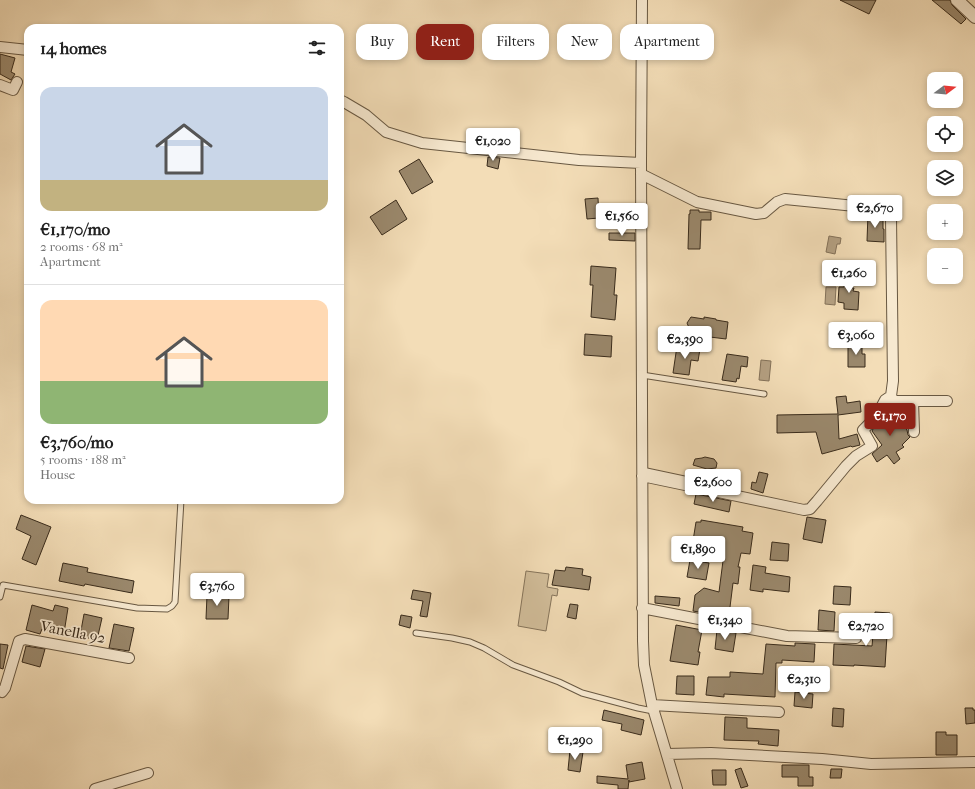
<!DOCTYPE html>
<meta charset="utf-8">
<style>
:root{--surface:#fff;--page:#f2f2f2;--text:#222;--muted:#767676;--line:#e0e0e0;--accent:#8f2418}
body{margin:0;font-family:"IM FELL French Canon",serif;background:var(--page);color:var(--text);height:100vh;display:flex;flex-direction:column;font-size:15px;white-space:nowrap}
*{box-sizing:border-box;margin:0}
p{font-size:13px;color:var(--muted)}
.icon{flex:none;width:22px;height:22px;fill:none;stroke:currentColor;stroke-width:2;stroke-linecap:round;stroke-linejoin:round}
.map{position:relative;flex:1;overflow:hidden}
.side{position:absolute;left:24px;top:24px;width:320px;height:480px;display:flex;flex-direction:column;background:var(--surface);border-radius:12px;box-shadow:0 2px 6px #0003}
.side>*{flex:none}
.hud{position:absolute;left:356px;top:24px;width:380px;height:36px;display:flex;gap:8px}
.needle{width:26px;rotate:74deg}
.fabs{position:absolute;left:927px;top:72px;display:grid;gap:8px}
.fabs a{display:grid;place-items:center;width:36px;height:36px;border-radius:8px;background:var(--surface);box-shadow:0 2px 6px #0003;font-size:20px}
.price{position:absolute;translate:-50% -34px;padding:0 9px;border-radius:4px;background:#fff;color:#222;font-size:13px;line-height:26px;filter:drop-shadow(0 1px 2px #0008)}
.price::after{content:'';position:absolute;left:50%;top:24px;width:12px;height:9px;margin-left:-6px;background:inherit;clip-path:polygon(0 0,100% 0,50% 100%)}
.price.active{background:var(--accent);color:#fff}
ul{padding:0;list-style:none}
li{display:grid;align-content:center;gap:8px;height:212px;padding:0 16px}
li+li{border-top:1px solid var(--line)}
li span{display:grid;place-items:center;height:124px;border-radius:12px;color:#555}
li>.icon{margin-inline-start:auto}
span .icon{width:72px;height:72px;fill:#fffc;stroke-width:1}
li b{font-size:17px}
h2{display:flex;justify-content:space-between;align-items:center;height:48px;padding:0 16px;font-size:17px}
.tag{padding:0 14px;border-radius:12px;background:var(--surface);box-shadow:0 2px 6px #0003;font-size:14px;line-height:36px}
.tag.active{background:var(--accent);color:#fff}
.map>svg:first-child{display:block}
.green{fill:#d3bf9c;stroke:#86755c}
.water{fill:#b4a082;stroke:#837159}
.building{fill:#9a886c;stroke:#392b1b}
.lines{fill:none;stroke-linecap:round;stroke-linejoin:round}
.service-casing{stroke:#685842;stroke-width:7}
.minor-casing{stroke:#685842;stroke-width:12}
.tertiary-casing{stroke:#685842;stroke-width:14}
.service{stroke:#f7e9d0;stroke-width:5}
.minor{stroke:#f7e9d0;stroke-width:10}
.tertiary{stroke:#f7e9d0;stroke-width:12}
.labels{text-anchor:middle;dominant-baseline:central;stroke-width:3.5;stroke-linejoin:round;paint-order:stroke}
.street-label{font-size:15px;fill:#392b1b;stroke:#f7e9d0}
</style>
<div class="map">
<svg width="975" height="789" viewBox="0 0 975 789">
<rect width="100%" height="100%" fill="#f3ddb7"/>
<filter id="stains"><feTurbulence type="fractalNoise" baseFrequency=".005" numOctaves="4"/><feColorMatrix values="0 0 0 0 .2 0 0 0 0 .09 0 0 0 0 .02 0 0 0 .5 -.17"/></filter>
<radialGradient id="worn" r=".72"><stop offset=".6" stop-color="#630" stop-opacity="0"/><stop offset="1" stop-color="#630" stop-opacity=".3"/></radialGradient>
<path class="green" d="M526 571 549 574 547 587 558 589 557 596 552 595 546 631 518 626Z"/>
<path class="water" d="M829 236 841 238 840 244H837L835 254 826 252Z
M826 287H836L835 305 825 304Z
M761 360 771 361 769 381 759 380Z"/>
<path class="building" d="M840 0H876L869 14Z
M932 0H950L952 5 966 19 961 24Z
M0 54 15 58 11 72 15 74 11 80 0 74Z
M488 157 500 158 498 169 487 166Z
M419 159 433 182 412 194 399 171Z
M598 198 599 218 587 219 585 199Z
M396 200 407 219 382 235 370 217Z
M690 210H699V212H711V220H701L700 249H688L689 214H690Z
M868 214 883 216V229H884V242L867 241Z
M609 233H635V241L609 240Z
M591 266 616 268 614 295H617L615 320 591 317 593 285H590Z
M848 271 856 274 852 288H854L853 291 859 292 858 310 844 309V303L838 302 839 287H844Z
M691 317 704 319V317L716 319V320L728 322 726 339 702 336V332L690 330 687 323Z
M585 334 612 336 611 357 584 355Z
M848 343H859V347H862V354H865V367H848Z
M677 346 700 349 698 361 691 360 689 375 673 373Z
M727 354 748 357 747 367 741 366 739 379 737 378 736 382 722 380Z
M846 396 847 403 860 401 861 412 838 415 839 439 857 434 860 445 852 447 851 446 822 454 816 432 777 433V415L838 414 836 397Z
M900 413 904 421 902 423 907 430 908 435 910 437 902 445 904 447 896 452 900 459 894 464 887 455 877 462 872 454 882 445 872 431 873 429 881 421 884 417 885 414Z
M705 457 714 459 717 463 716 468 707 469 693 465 695 459 702 458Z
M759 472 768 474 763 493 751 489 752 482 756 483Z
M696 494 731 501 729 512 694 504Z
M21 515 51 527 36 565 22 559 31 536 16 529Z
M807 517 826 520 822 543 803 539Z
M701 520 743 527 742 531 753 533 750 554 741 553 738 567H740L738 584 733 583 729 615 722 614 721 616 693 611 695 595 704 588 719 592 724 553 692 547 696 522H701Z
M772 542 789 544 788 561 770 560Z
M690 560 709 563 706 580 687 577Z
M63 563 88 568 87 572 134 581 132 593 85 584 84 586 59 581Z
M753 565 766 567 765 573 790 577 789 592 763 589V592L750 590Z
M566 567 583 569 582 575 591 577 589 590 552 585 555 570 565 571Z
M834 586 851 587 850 605 833 604Z
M413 590 431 593 427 617 420 616 423 601 411 599Z
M207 595 229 596 228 619H206Z
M655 596 680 598 679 606 655 603Z
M570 604 578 605 576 619 567 617Z
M32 605 53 611 55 605 68 608 64 633 42 629 40 634 26 630Z
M819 610 835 612 834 631 818 630Z
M875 612 890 613 889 635H887L885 667 854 665V666L833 665 834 644 872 646Z
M84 614 102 618 97 640 80 636Z
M401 615 412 617 410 628 399 625Z
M114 624 134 628 129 651 109 648Z
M676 625 702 630 698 652H700L698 665 670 661Z
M717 630 736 633 733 652 715 649Z
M795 643 815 644 814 662 782 660V663H776L775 697 724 694V697L706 695 708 677H730V672L763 674 766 644 795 646Z
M0 644 8 645 3 669 0 668Z
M26 646 45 649 40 667 22 662Z
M677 676H694V695L676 694Z
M795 692 813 694 812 708 794 706Z
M833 708 844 709 843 727 832 726Z
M965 708H973V710H975V723L966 724Z
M604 710 644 720 641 735 621 730 622 724 602 720Z
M725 717 747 718V728L779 730 778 746 758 744 759 741 724 740Z
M936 732H946V735H957V755H936Z
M570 750 583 752 580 772 568 770Z
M642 762 645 779 629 782V780L628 789H618V785L597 783V776L628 779 626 765Z
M782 765H809V777H813V786H798V777H782Z
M741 768 748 786 741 788 735 770Z
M831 769H842L841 778H830Z
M712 770H726V785H713Z"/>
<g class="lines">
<defs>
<path id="service" d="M642 375 764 394
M642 470 722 487
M0 597 3 585 137 608 167 609 172 606 175 602 181 500
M416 633 452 638 470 642 484 648 513 665 559 682 582 693 638 708 653 711"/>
<path id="minor" d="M642 0 641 163 643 641 644 665 652 705 677 789
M0 47 28 50
M0 85 13 90 17 82
M340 100 344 102 366 115 386 132 422 143 579 160 641 163
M641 174 697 202 756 214 764 213 777 202 785 199 885 209 889 212 891 217 893 381 891 396 894 401H913L914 432
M913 401H947
M642 476 804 510 810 509 817 501 846 466 856 456 872 446 863 430 876 417 885 400 891 396
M642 608 787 636 856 638
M0 691 2 692 5 688 19 641 25 639 129 658
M652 705 779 712
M667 754 711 753 822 759 871 764 975 762
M95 789 148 773"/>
<path id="tertiary" d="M957 0 975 17"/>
</defs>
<use href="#service" class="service-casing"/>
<use href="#minor" class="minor-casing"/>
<use href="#tertiary" class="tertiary-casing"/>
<use href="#service" class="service"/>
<use href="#minor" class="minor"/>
<use href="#tertiary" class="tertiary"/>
</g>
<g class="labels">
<g class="street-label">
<text transform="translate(73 632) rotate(11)">Vanella 92</text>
</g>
</g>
<rect width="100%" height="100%" filter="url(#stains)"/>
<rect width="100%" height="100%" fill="url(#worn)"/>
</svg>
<div class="fabs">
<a><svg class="needle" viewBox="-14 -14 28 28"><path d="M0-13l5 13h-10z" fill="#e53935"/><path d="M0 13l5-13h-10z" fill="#767676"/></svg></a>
<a><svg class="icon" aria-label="locate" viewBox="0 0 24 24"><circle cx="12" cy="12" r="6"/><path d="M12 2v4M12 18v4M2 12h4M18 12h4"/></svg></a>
<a><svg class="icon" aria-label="layers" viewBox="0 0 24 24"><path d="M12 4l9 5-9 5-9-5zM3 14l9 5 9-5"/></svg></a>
<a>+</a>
<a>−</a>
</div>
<b class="price" style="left:493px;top:162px">€1,020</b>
<b class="price" style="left:875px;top:229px">€2,670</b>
<b class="price" style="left:622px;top:237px">€1,560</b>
<b class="price" style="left:849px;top:294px">€1,260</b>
<b class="price" style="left:856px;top:356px">€3,060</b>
<b class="price" style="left:685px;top:360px">€2,390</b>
<b class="price active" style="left:890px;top:437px">€1,170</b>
<b class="price" style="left:713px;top:503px">€2,600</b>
<b class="price" style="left:698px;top:570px">€1,890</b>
<b class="price" style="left:217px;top:607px">€3,760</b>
<b class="price" style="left:725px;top:641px">€1,340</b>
<b class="price" style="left:866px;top:647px">€2,720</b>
<b class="price" style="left:804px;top:700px">€2,310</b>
<b class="price" style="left:575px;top:761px">€1,290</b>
<div class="hud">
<a class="tag">Buy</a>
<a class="tag active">Rent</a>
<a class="tag">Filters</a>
<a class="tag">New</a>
<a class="tag">Apartment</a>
</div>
<section class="side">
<h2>14 homes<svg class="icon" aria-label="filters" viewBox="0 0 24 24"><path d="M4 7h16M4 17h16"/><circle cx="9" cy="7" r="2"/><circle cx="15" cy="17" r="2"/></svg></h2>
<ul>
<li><span style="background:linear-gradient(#c9d6e8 75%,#c2b280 0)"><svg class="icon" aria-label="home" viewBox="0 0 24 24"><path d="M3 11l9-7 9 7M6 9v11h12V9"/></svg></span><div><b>€1,170/mo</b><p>2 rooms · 68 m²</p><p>Apartment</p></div></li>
<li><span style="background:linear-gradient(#ffd9b3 65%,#8fb573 0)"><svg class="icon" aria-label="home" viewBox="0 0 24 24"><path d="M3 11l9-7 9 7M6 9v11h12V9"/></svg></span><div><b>€3,760/mo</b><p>5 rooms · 188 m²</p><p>House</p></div></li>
</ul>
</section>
</div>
